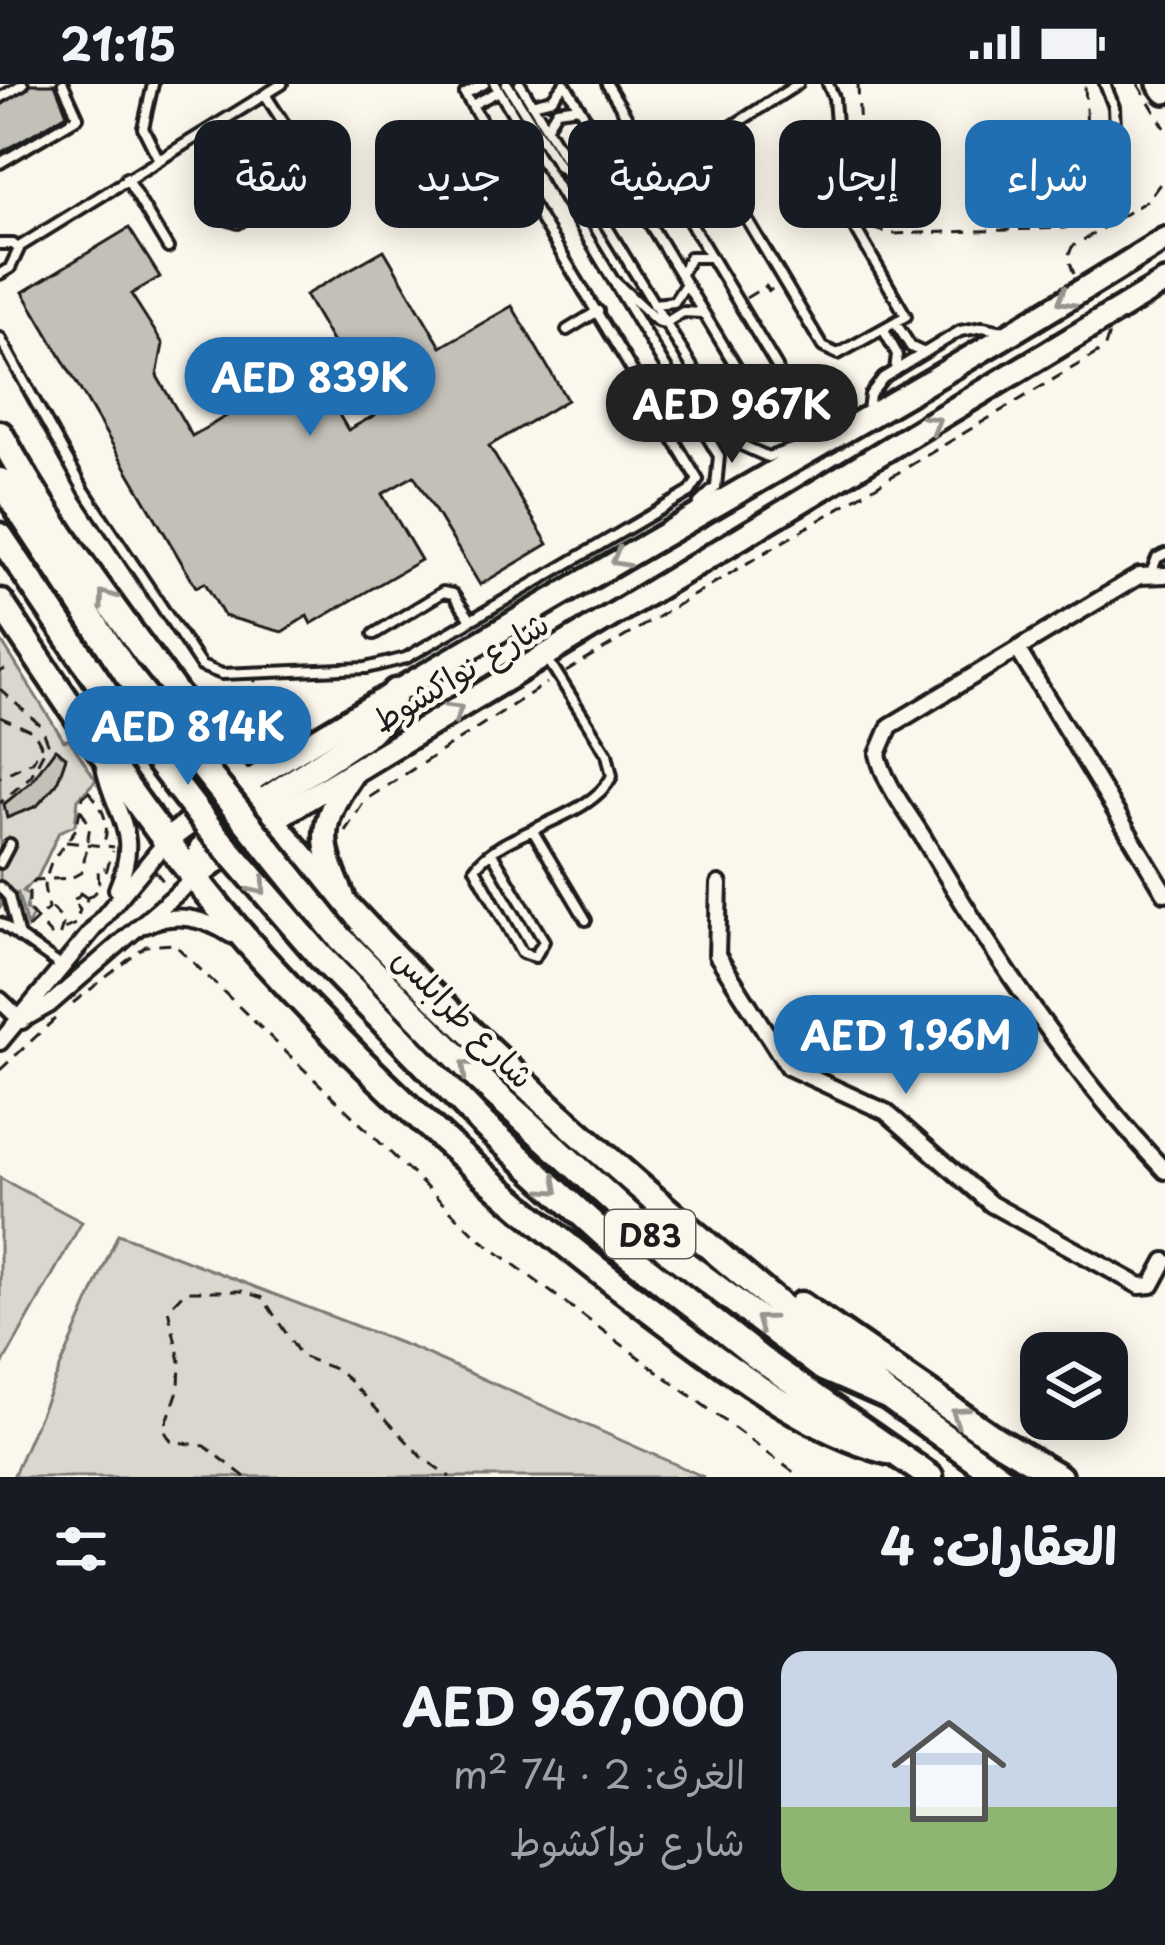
<!DOCTYPE html>
<html lang="ar">
<meta charset="utf-8">
<style>
:root{--surface:#171b24;--page:#242831;--text:#f1f3f6;--muted:#9ea1a6;--accent:#1f6fb2}
body{margin:0;font-family:"Playpen Sans","Playpen Sans Arabic",sans-serif;background:var(--page);color:var(--text);direction:rtl;height:100vh;display:flex;flex-direction:column;font-size:45px;white-space:nowrap}
*{box-sizing:border-box;margin:0}
p{font-size:39px;color:var(--muted)}
.icon{flex:none;width:66px;height:66px;fill:none;stroke:currentColor;stroke-width:2;stroke-linecap:round;stroke-linejoin:round}
.map{position:relative;height:1393px;overflow:hidden;direction:ltr}
.sheet{display:flex;flex-direction:column;background:var(--surface);flex:1}
.sheet>*{flex:none}
.top-card{position:absolute;left:36px;top:36px;width:1095px;height:108px;direction:rtl;display:flex;gap:24px}
.buttons{position:absolute;left:1020px;top:1248px;display:grid;gap:24px}
.buttons a{display:grid;place-items:center;width:108px;height:108px;border-radius:24px;background:var(--surface);box-shadow:0 6px 30px #0003;font-size:60px}
.price{position:absolute;translate:-50% -102px;padding:0 27px;border-radius:42px;background:var(--accent);color:#fff;font-size:39px;line-height:78px;filter:drop-shadow(0 3px 6px #0008)}
.price::after{content:'';position:absolute;left:50%;top:72px;width:36px;height:27px;margin-left:-18px;background:inherit;clip-path:polygon(0 0,100% 0,50% 100%)}
.price.current{background:#222;color:#fff}
ul{padding:0;list-style:none}
li{display:flex;align-items:center;gap:36px;height:300px;padding:0 48px}
li span{display:grid;place-items:center;flex:none;width:336px;height:240px;border-radius:24px;color:#555}
li>.icon{margin-inline-start:auto}
span .icon{width:144px;height:144px;fill:#fffc;stroke-width:1}
li b{font-size:51px}
h2{display:flex;justify-content:space-between;align-items:center;height:144px;padding:0 48px;font-size:51px}
.tag{padding:0 42px;border-radius:24px;background:var(--surface);box-shadow:0 6px 30px #0003;font-size:42px;line-height:108px}
.tag.current{background:var(--accent);color:#fff}
.status{display:flex;justify-content:space-between;align-items:center;height:84px;padding:0 60px;background:var(--surface);direction:ltr}
.status svg{height:33px;fill:currentColor}
.map>svg:first-child{display:block}
.green{fill:#dad7ce;stroke:#7b7a75;stroke-width:3}
.building{fill:#c3c0b8;stroke:#1c1c1c;stroke-width:3}
.lines{fill:none;stroke-linecap:round;stroke-linejoin:round}
.lane-casing{stroke:#1c1c1c;stroke-width:16}
.street-casing{stroke:#1c1c1c;stroke-width:22}
.secondary-casing{stroke:#1c1c1c;stroke-width:30}
.highway-casing{stroke:#1c1c1c;stroke-width:33}
.path{stroke:#1c1c1c;stroke-width:3;stroke-dasharray:12 9;stroke-linecap:butt}
.lane{stroke:#fbf7ec;stroke-width:8}
.street{stroke:#fbf7ec;stroke-width:14}
.secondary{stroke:#fbf7ec;stroke-width:21}
.highway{stroke:#fbf7ec;stroke-width:24}
.highway-bridge-casing{stroke:#1c1c1c;stroke-width:33;stroke-linecap:butt}
.highway-bridge{stroke:#fbf7ec;stroke-width:24}
.oneway{stroke:#97948e}
.labels{text-anchor:middle;dominant-baseline:central;stroke-width:9;stroke-linejoin:round;paint-order:stroke}
.shield{fill:#fbf7ec;stroke:#5f5e5a;stroke-width:3}
.shield-label{font-size:30px;font-weight:bold;fill:#1c1c1c}
.street-label{font-size:33px;fill:#1c1c1c;stroke:#fbf7ec}
</style>
<div class="status"><b>21:15</b><svg viewBox="0 0 49 12"><path d="M0 12V9h3v3zM5 12V6h3v6zM10 12V3h3v9zM15 12V0h3v12zM26 1h20v11H26zM47 4h2v5h-2z"/></svg></div>
<div class="map">
<svg width="1165" height="1393" viewBox="0 0 1165 1393">
<rect width="100%" height="100%" fill="#fbf7ec"/>
<filter id="ink" filterUnits="userSpaceOnUse"><feTurbulence type="fractalNoise" baseFrequency=".00833" numOctaves="2"/><feDisplacementMap in="SourceGraphic" scale="24" xChannelSelector="R" yChannelSelector="G"/><feConvolveMatrix kernelMatrix="1 2 1 2 8 2 1 2 1" color-interpolation-filters="sRGB"/></filter>
<g filter="url(#ink)">
<path class="green" d="M0 555 64 657 69 655 96 696 78 715 75 741 59 748 38 793 23 807 29 812 26 825 33 831 27 843 18 809 0 823Z
M0 1094 82 1138 0 1285Z
M118 1150 413 1264 704 1393H13Z"/>
<path class="building" d="M31 0H55L67 30 0 69V22Z
M129 144 160 193 131 210 163 260 157 292 192 352 311 283 348 346 375 331 305 211 384 166 441 263 512 222 567 316 489 362 548 460 480 501 414 392 382 410 421 476 311 540 307 532 282 548 224 532 205 499 196 503 23 208Z
M55 665 66 673 57 699 37 722 7 734 4 720 31 698Z"/>
<g class="lines">
<defs>
<path id="lane" d="M153 0 143 44 158 74
M495 0 719 372 716 403 699 419
M507 0 558 81 579 99
M520 0 739 360 768 373 798 363
M565 0 746 299 756 307 774 305 780 295 777 283 607 0
M798 0 715 53 708 70 823 263 838 270 906 232 842 121 834 14 828 0
M1105 0 1114 23 1115 44
M265 10C279 34 306 66 309 93L238 139 223 134 221 122 228 113 300 69
M0 14 23 0
M532 20 552 15 564 0
M472 21 499 7
M547 42 557 26 579 23
M599 54 618 55 628 35
M0 79 78 33 63 0
M126 94 168 164
M490 119 520 100
M0 160H13L19 165 10 184 0 190
M19 163 282 0
M682 188 690 173H710
M613 196 657 237 665 239 683 228 702 229
M653 220 674 218 685 201
M895 238 911 263 924 269
M883 245 897 270 895 287
M567 246 598 227
M0 254 84 406 201 582 222 590 366 584 406 574 690 408 698 396 465 10 484 0
M653 319 665 313 685 314
M868 326 870 311 883 294 960 247 983 243 1003 247
M1151 489 1157 474 1165 470
M374 550 443 508 453 510 471 536
M533 747 586 836
M492 769 544 857 535 873 522 869 475 784C503 745 590 736 612 692L607 670 547 574
M0 779 10 760
M0 803 9 813 19 853
M0 839 61 882"/>
<path id="street" d="M1165 491 1139 492 890 642 878 670C884 700 910 731 926 758 996 876 1071 987 1165 1087
M1018 566 1165 809
M104 683C115 735 142 746 117 805
M719 800 717 871 788 983 886 1028 991 1120 1140 1202 1152 1201 1165 1177
M145 841C174 827 205 834 231 851
M0 916 22 937
M26 934 49 921 197 792
M0 958 168 755"/>
<path id="secondary" d="M1159 0 1165 8
M198 630C229 661 259 666 300 655
M168 755C270 677 381 618 491 552 715 419 944 294 1165 155
M197 792 271 737 1165 198
M343 812C320 759 317 741 351 692"/>
<path id="highway" d="M0 350C45 433 101 508 157 584 195 635 231 688 272 737 453 954 674 1133 889 1313
M0 397 128 591
M0 452 108 612
M0 518C82 641 165 766 264 876 384 1008 518 1128 661 1234 729 1284 805 1345 887 1367
M197 792 202 766 213 751 370 647 384 632 395 608
M341 855 478 994 671 1169 823 1284 889 1313 1000 1393
M320 872 484 1041 608 1154 759 1274 930 1393
M801 1221 995 1355 1059 1393"/>
</defs>
<use href="#lane" class="lane-casing"/>
<use href="#street" class="street-casing"/>
<use href="#secondary" class="secondary-casing"/>
<use href="#highway" class="highway-casing"/>
<path class="path" d="M858 0 863 127 874 145 893 150 1064 144 1080 139 1090 122 1085 0
M1138 0 1165 44
M683 110 702 99 708 107 718 100
M1074 190 1068 173 1072 163 1148 116 1165 93
M746 214 766 202 769 207 777 202
M0 588 5 585
M566 588 1104 265 1109 250
M0 605 41 642 48 659 31 692 0 719
M0 633 34 648 41 661 33 677 0 693
M250 640 255 596
M88 707C103 721 113 746 101 763
M345 747 365 716 547 599
M66 758 114 763
M155 787 168 803
M106 788 113 767
M80 809 87 814 86 818 79 813Z
M87 814 99 806 98 784H105
M51 824 64 837 59 853 51 851 29 826V803L35 796 71 794 82 788 90 742 80 724
M28 844 48 825 44 802 51 778 76 745 83 713 96 700
M64 845 75 840 80 826 72 816 79 813
M73 919 146 862 174 860 481 1156 800 1393
M0 986 57 933
M245 1393 205 1362 171 1357 164 1346 179 1304 180 1277 168 1225 185 1207H241L263 1214 301 1272 340 1287 422 1373 450 1393"/>
<use href="#lane" class="lane"/>
<use href="#street" class="street"/>
<use href="#secondary" class="secondary"/>
<use href="#highway" class="highway"/>
<defs>
<path id="highway-bridge" d="M128 591 341 855
M108 612 210 745 320 872"/>
</defs>
<use href="#highway-bridge" class="highway-bridge-casing"/>
<use href="#highway-bridge" class="highway-bridge"/>
</g>
<defs><path id="oneway-chevron" d="M-2-3.5L2.5 0L-2 3.5" fill="none" stroke-width="1.6" stroke-linecap="round" stroke-linejoin="round" transform="scale(3)"/></defs>
<g class="oneway">
<use href="#oneway-chevron" transform="translate(1065 215) rotate(149)"/>
<use href="#oneway-chevron" transform="translate(933 339) rotate(-31)"/>
<use href="#oneway-chevron" transform="translate(619 475) rotate(151)"/>
<use href="#oneway-chevron" transform="translate(106 514) rotate(-126)"/>
<use href="#oneway-chevron" transform="translate(455 627) rotate(-31)"/>
<use href="#oneway-chevron" transform="translate(259 803) rotate(50)"/>
<use href="#oneway-chevron" transform="translate(468 984) rotate(-135)"/>
<use href="#oneway-chevron" transform="translate(552 1103) rotate(42)"/>
<use href="#oneway-chevron" transform="translate(763 1238) rotate(-143)"/>
<use href="#oneway-chevron" transform="translate(959 1331) rotate(-146)"/>
</g>
</g>
<g class="labels">
<rect class="shield" x="605" y="1126" width="90" height="48" rx="9"/>
<g class="shield-label">
<text x="650" y="1150">D83</text>
</g>
<g class="street-label">
<text transform="translate(459 586) rotate(-31)">شارع نواكشوط</text>
<text transform="translate(465 932) rotate(45)">شارع طرابلس</text>
</g>
</g>
</svg>
<div class="buttons">
<a><svg class="icon" aria-label="layers" viewBox="0 0 24 24"><path d="M12 4l9 5-9 5-9-5zM3 14l9 5 9-5"/></svg></a>
</div>
<b class="price" style="left:310px;top:355px">AED 839K</b>
<b class="price current" style="left:732px;top:382px">AED 967K</b>
<b class="price" style="left:188px;top:704px">AED 814K</b>
<b class="price" style="left:906px;top:1013px">AED 1.96M</b>
<div class="top-card">
<a class="tag current">شراء</a>
<a class="tag">إيجار</a>
<a class="tag">تصفية</a>
<a class="tag">جديد</a>
<a class="tag">شقة</a>
</div>
</div>
<section class="sheet">
<h2>العقارات: 4<svg class="icon" aria-label="filters" viewBox="0 0 24 24"><path d="M4 7h16M4 17h16"/><circle cx="9" cy="7" r="2"/><circle cx="15" cy="17" r="2"/></svg></h2>
<ul>
<li><span style="background:linear-gradient(#c9d6e8 65%,#8fb573 0)"><svg class="icon" aria-label="home" viewBox="0 0 24 24"><path d="M3 11l9-7 9 7M6 9v11h12V9"/></svg></span><div><b>AED 967,000</b><p>الغرف: 2 · 74 m²</p><p>شارع نواكشوط</p></div></li>
</ul>
</section>
